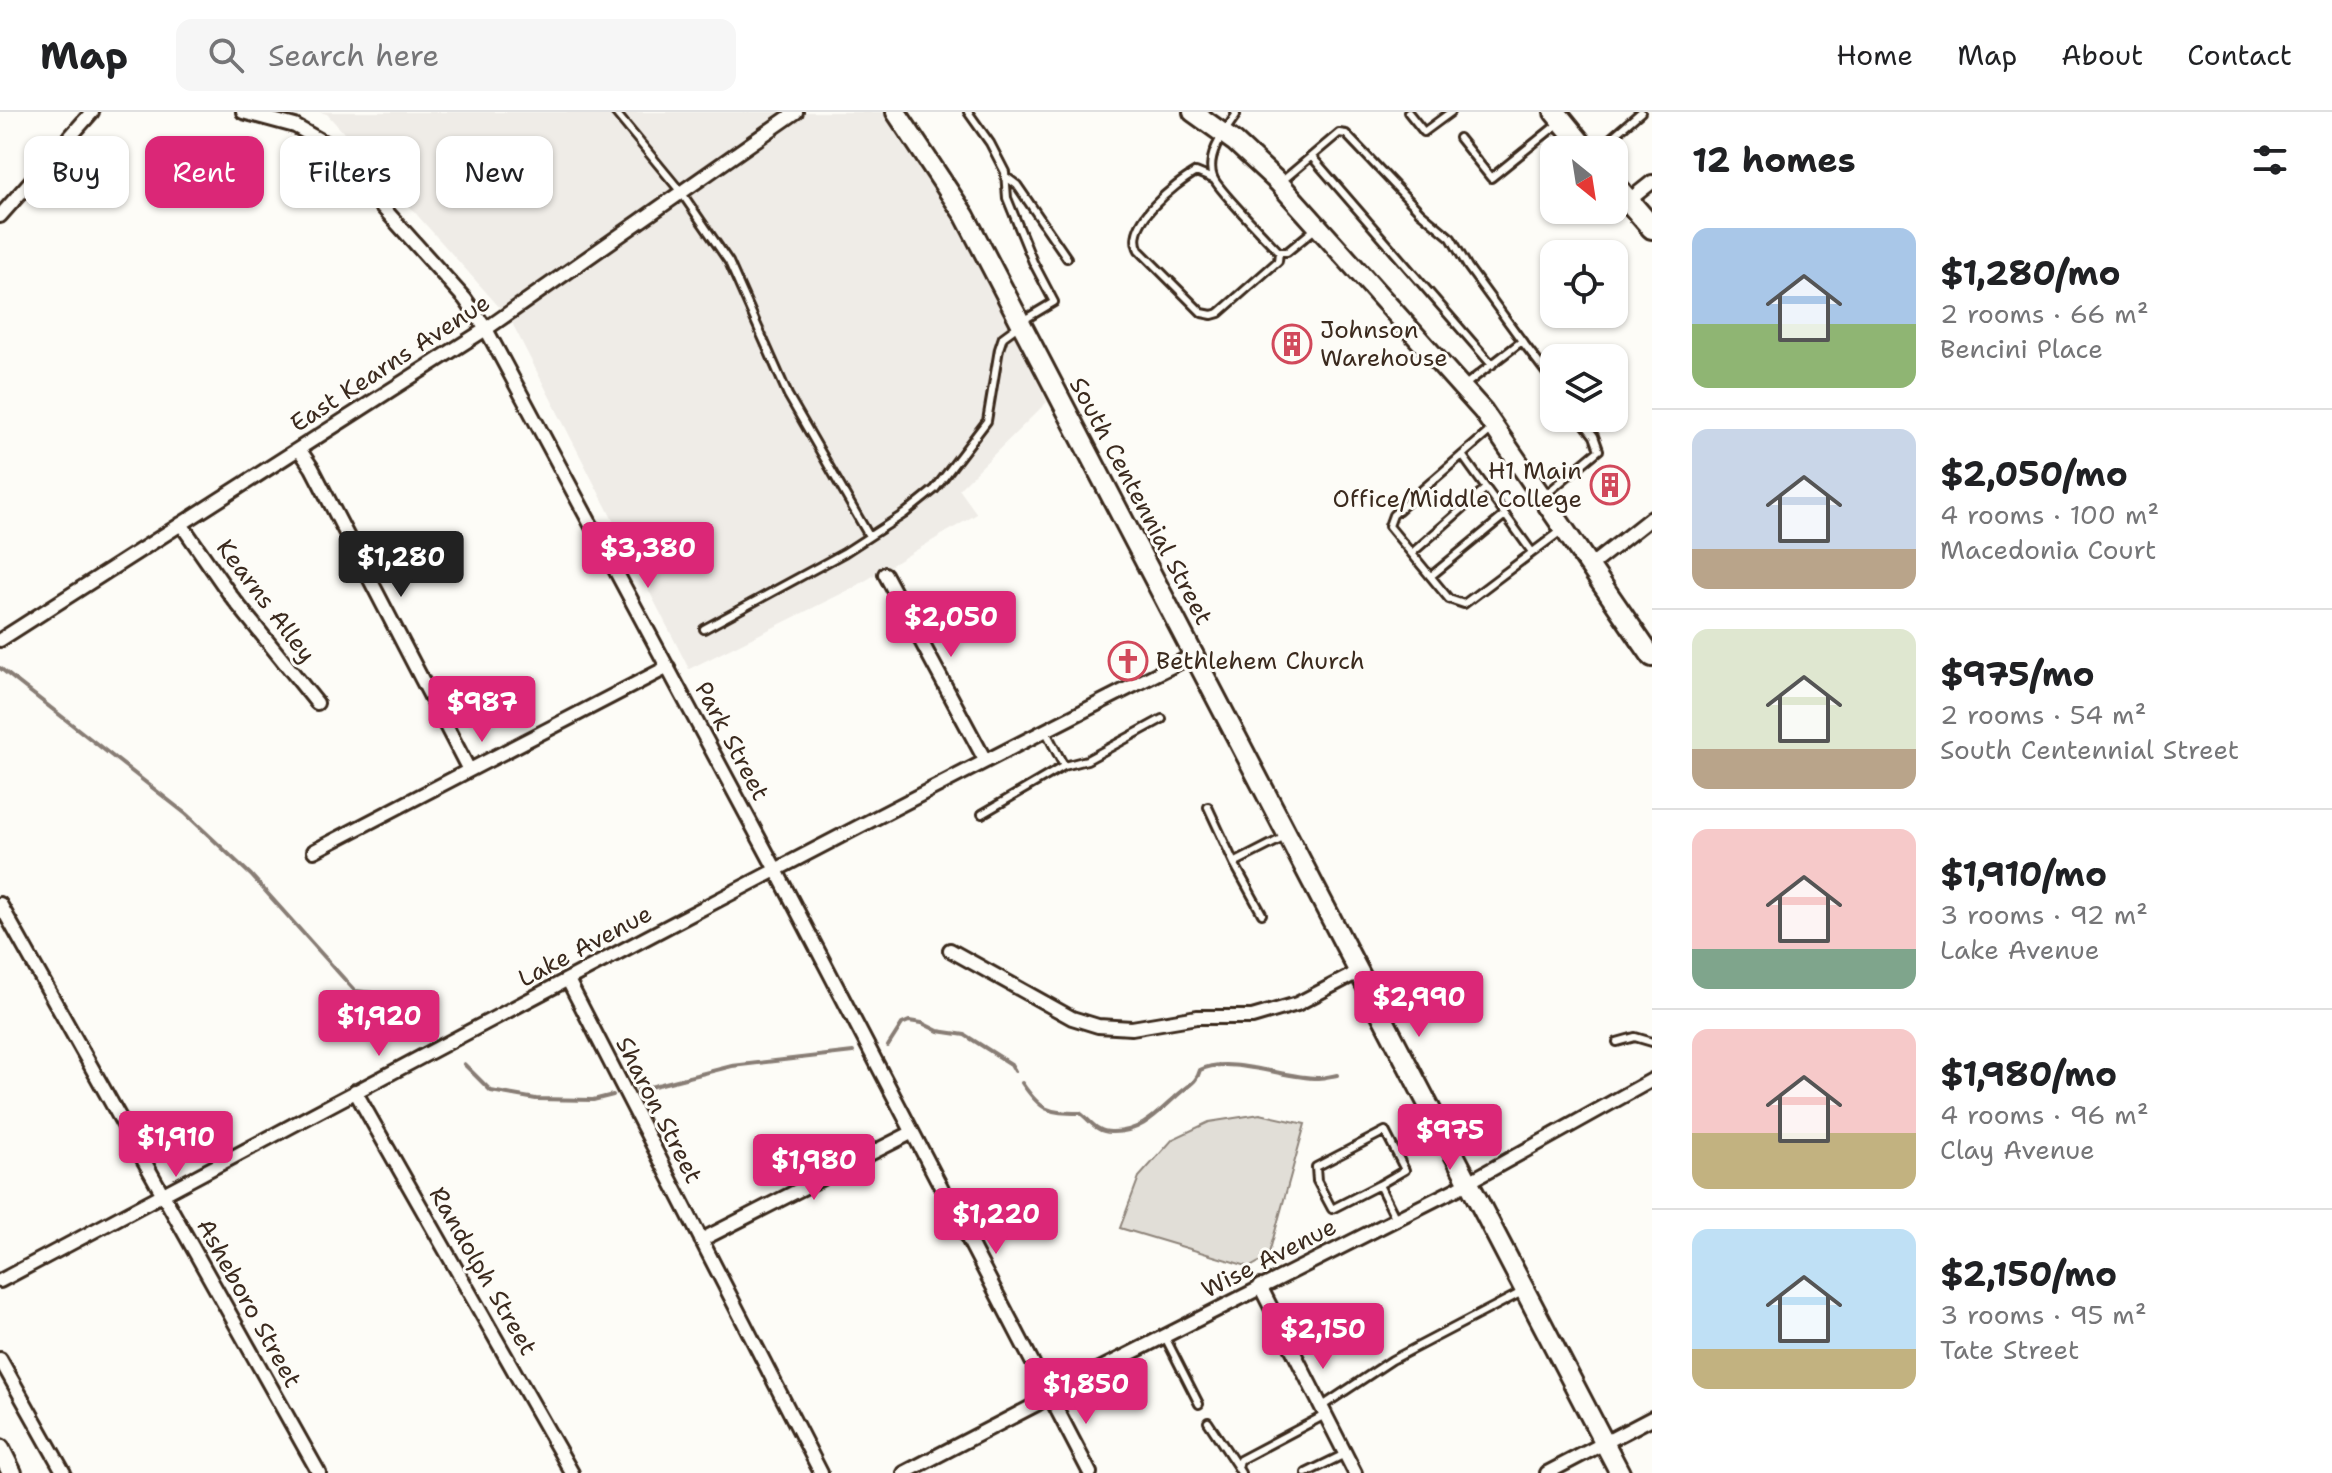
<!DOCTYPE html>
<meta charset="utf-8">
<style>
:root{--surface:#fff;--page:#f6f6f6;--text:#202124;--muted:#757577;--line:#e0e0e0;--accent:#db2777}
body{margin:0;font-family:"Shantell Sans",sans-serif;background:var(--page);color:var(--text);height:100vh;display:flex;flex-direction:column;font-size:30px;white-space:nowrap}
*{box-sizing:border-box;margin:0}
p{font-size:26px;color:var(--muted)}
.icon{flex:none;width:44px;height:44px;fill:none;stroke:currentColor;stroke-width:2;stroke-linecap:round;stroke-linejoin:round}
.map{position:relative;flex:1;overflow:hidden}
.panel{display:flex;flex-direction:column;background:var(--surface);width:680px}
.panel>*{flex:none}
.top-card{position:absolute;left:24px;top:24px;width:760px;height:72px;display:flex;gap:16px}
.needle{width:52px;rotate:150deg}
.tools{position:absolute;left:1540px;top:24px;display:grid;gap:16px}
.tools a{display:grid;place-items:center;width:88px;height:88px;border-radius:16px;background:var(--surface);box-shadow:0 2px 6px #0004;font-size:40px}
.price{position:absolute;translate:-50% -68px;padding:0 18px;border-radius:8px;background:var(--accent);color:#fff;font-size:26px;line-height:52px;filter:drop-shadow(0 2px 4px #0008)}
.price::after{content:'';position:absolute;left:50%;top:48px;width:24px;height:18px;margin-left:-12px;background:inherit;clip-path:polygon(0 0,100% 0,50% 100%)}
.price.current{background:#222;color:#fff}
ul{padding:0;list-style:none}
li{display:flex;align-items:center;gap:24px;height:200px;padding:0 40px}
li+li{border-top:2px solid var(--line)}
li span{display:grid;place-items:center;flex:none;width:224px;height:160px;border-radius:16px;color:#555}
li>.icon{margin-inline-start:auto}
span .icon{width:96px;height:96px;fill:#fffc;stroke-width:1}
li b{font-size:34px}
h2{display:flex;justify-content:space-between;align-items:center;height:96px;padding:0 40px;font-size:34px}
.tag{padding:0 28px;border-radius:16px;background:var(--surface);box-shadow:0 2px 6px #0004;font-size:28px;line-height:72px}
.tag.current{background:var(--accent);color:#fff}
header{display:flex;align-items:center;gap:48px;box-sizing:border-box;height:112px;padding:0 40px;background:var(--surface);border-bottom:2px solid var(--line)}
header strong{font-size:38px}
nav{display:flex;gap:44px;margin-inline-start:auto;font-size:28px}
.search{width:560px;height:72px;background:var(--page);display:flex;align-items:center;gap:20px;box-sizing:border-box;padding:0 28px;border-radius:16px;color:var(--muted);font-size:30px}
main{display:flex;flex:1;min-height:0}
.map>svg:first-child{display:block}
.built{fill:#efece7}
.green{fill:#e1ded7;stroke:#8e847a;stroke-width:2}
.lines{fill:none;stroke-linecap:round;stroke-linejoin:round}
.stream{stroke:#887d74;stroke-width:4}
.lane-casing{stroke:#3b2a1e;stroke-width:12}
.street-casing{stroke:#3b2a1e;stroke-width:18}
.secondary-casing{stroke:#3b2a1e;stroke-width:24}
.primary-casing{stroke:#3b2a1e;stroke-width:26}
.lane{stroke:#fdfcf7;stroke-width:6}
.street{stroke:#fdfcf7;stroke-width:12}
.secondary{stroke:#fdfcf7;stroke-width:18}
.primary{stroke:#fdfcf7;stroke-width:20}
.labels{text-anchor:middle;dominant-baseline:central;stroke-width:6;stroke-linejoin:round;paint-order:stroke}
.poi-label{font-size:24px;fill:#3b2a1e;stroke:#fdfcf7;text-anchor:start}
.street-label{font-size:24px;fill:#3b2a1e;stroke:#fdfcf7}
</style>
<header>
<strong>Map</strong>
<div class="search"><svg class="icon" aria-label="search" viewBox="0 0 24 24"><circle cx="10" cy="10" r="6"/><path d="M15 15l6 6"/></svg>Search here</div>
<nav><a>Home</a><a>Map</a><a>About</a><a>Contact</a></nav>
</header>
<main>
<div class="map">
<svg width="1652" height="1361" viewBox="0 0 1652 1361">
<rect width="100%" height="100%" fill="#fdfcf7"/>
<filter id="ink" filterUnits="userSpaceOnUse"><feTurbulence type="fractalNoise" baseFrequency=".0125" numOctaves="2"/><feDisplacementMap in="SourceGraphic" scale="16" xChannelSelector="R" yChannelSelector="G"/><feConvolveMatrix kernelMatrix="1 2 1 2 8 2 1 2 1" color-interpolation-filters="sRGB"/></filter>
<g filter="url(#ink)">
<path class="built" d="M320 0H884L930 65 991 173 1047 290 959 377 977 402 853 476 689 557 510 207 327 2Z"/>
<path class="green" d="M1260 1002 1305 1012 1268 1145 1250 1155 1120 1116 1139 1065 1173 1027 1209 1010Z"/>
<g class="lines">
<path class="stream" d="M0 556 186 702 251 763 355 879 404 884 434 915
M888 934 902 912 909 909 922 911 938 919 965 923 1011 952 1015 959
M464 952 491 979 536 987 593 988 613 983
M1022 971C1041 999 1048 1001 1080 1001 1091 1009 1096 1020 1111 1020 1142 1021 1159 999 1180 981 1189 973 1197 970 1200 958 1229 943 1287 967 1318 966 1324 966 1331 964 1337 963
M638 978 732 954 853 940"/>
<defs>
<path id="lane" d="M615 0 681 80 729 150 788 283 869 424
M968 0 990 31 1005 60 1007 86 1033 150 1054 190 1022 209
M1235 0 1236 3C1225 19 1205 44 1213 65 1217 77 1267 127 1279 140H1287L1315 117
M1408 0 1424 20 1451 0
M1459 26 1491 66 1559 11
M1597 38 1641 0
M1312 45 1492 253
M1005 64 1017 73 1067 146
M1213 67 1196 60C1175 72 1124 112 1139 138L1202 201 1212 203 1219 201 1278 149 1279 140
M1281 70 1339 21 1346 22 1420 100 1451 126 1468 155 1522 229
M1465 273 1522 229 1554 271
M1491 318 1393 403 1389 414 1449 487 1464 492 1561 419
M1462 343 1532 440
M1545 383 1599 338 1594 324 1580 306
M1412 441 1486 376
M1431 464 1505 403
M704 517 844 441 904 402 935 377 987 309 999 237 1003 225 1018 214
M1045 618 1064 654 1087 648 1162 607
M1208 695 1234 751 1285 725
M982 702 1064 654
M1234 751 1262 802
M1617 930 1635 925 1652 930
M1379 1073 1332 1097 1317 1069 1316 1055 1385 1019 1405 1058 1379 1073 1396 1107
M1164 1223 1199 1292
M1321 1295 1392 1248 1522 1180
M1208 1310 1237 1354
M1241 1361 1238 1356 1240 1348 1325 1303
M1306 1361 1345 1342"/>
<path id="street" d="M243 0 295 14 325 31 465 187 486 217 776 758 1090 1361
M1628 89 1652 70
M0 104 92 0
M299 337 312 356 469 658
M181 412 231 484 317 591
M1590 454 1652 405
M885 462 985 648
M0 528 486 217 796 0
M314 739 668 555
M0 792 319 1361
M950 838 1072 906 1098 914 1132 916 1197 905H1252L1297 892 1360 859
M568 868 821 1361
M355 979 572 1361
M701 1128 911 1021
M0 1169C397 958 793 745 1194 543
M1260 1174 1355 1361
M0 1247 64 1361
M904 1361 1037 1292 1060 1277 1458 1076 1652 968
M1547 1361 1652 1306"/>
<path id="secondary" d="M896 0 965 104 1620 1361
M1193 0 1235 30 1279 71 1483 299 1652 545
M0 1337 12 1361"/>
<path id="primary" d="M1555 0 1586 38
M1614 72 1652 116"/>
</defs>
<use href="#lane" class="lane-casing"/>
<use href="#street" class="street-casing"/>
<use href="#secondary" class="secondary-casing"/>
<use href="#primary" class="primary-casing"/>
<use href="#lane" class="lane"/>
<use href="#street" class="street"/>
<use href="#secondary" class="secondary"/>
<use href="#primary" class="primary"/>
</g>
</g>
<defs>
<symbol id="building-ring" viewBox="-11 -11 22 22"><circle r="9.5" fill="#fdfcf7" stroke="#d1495b" stroke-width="1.5"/><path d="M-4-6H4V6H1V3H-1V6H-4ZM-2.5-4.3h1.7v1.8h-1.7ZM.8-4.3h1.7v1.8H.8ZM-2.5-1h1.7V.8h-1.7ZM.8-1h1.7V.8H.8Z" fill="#d1495b"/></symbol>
<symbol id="church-ring" viewBox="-11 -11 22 22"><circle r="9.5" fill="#fdfcf7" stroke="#d1495b" stroke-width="1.5"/><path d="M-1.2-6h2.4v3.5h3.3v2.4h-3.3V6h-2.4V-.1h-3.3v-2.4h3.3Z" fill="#d1495b"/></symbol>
</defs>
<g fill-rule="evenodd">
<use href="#building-ring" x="1270" y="210" width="44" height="44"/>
<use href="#building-ring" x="1588" y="351" width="44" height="44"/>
<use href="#church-ring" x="1106" y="527" width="44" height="44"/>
</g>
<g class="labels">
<g class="poi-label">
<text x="1320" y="218">Johnson<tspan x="1320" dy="28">Warehouse</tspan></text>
<text x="1582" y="359" text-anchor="end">H1 Main<tspan x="1582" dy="28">Office/Middle College</tspan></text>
<text x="1156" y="549">Bethlehem Church</text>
</g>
<g class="street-label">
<text transform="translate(390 251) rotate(-33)">East Kearns Avenue</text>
<text transform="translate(1141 389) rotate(62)">South Centennial Street</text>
<text transform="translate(266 489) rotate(53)">Kearns Alley</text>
<text transform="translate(732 629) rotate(62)">Park Street</text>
<text transform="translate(585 834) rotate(-28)">Lake Avenue</text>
<text transform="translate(659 998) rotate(63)">Sharon Street</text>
<text transform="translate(1269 1146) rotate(-27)">Wise Avenue</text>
<text transform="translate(483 1159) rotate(60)">Randolph Street</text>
<text transform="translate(249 1191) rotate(61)">Asheboro Street</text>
</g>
</g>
</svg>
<div class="tools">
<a><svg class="needle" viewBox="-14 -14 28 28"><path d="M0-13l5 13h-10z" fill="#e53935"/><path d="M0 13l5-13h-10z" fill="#757577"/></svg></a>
<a><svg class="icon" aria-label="locate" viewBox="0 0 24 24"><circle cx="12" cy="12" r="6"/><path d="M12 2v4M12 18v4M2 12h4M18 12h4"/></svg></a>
<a><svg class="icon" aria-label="layers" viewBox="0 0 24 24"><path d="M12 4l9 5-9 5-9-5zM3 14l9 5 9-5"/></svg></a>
</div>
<b class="price" style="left:648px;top:478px">$3,380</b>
<b class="price current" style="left:401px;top:487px">$1,280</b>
<b class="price" style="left:951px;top:547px">$2,050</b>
<b class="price" style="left:482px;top:632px">$987</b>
<b class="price" style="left:1419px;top:927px">$2,990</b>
<b class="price" style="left:379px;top:946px">$1,920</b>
<b class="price" style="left:1450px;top:1060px">$975</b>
<b class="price" style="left:176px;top:1067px">$1,910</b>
<b class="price" style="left:814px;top:1090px">$1,980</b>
<b class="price" style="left:996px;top:1144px">$1,220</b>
<b class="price" style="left:1323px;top:1259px">$2,150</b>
<b class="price" style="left:1086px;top:1314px">$1,850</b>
<div class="top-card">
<a class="tag">Buy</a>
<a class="tag current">Rent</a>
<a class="tag">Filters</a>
<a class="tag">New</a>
</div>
</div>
<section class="panel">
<h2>12 homes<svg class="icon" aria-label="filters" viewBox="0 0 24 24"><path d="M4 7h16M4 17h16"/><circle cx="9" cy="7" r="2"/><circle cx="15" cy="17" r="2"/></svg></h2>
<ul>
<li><span style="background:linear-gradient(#a9c7e8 60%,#8fb573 0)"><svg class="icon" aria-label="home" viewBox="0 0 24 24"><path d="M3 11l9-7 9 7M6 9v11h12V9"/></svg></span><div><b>$1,280/mo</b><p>2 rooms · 66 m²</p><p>Bencini Place</p></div></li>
<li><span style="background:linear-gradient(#c9d6e8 75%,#b9a48a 0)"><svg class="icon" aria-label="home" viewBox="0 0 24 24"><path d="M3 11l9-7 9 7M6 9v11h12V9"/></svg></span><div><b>$2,050/mo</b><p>4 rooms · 100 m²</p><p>Macedonia Court</p></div></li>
<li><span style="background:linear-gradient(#dfe7d0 75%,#b9a48a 0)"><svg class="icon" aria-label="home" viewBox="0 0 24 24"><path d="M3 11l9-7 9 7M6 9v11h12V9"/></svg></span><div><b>$975/mo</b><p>2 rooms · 54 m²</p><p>South Centennial Street</p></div></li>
<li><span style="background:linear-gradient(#f6c9c9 75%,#7fa58c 0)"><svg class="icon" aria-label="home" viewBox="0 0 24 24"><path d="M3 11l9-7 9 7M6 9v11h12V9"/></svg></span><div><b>$1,910/mo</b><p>3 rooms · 92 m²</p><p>Lake Avenue</p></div></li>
<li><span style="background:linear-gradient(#f6c9c9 65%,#c2b280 0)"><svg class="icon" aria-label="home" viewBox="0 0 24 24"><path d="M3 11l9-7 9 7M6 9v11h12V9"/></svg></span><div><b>$1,980/mo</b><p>4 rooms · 96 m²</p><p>Clay Avenue</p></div></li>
<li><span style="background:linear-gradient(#bfe0f5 75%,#c2b280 0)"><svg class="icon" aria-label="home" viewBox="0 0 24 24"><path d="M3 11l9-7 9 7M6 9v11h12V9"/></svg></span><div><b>$2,150/mo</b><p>3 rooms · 95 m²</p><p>Tate Street</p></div></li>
</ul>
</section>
</main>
